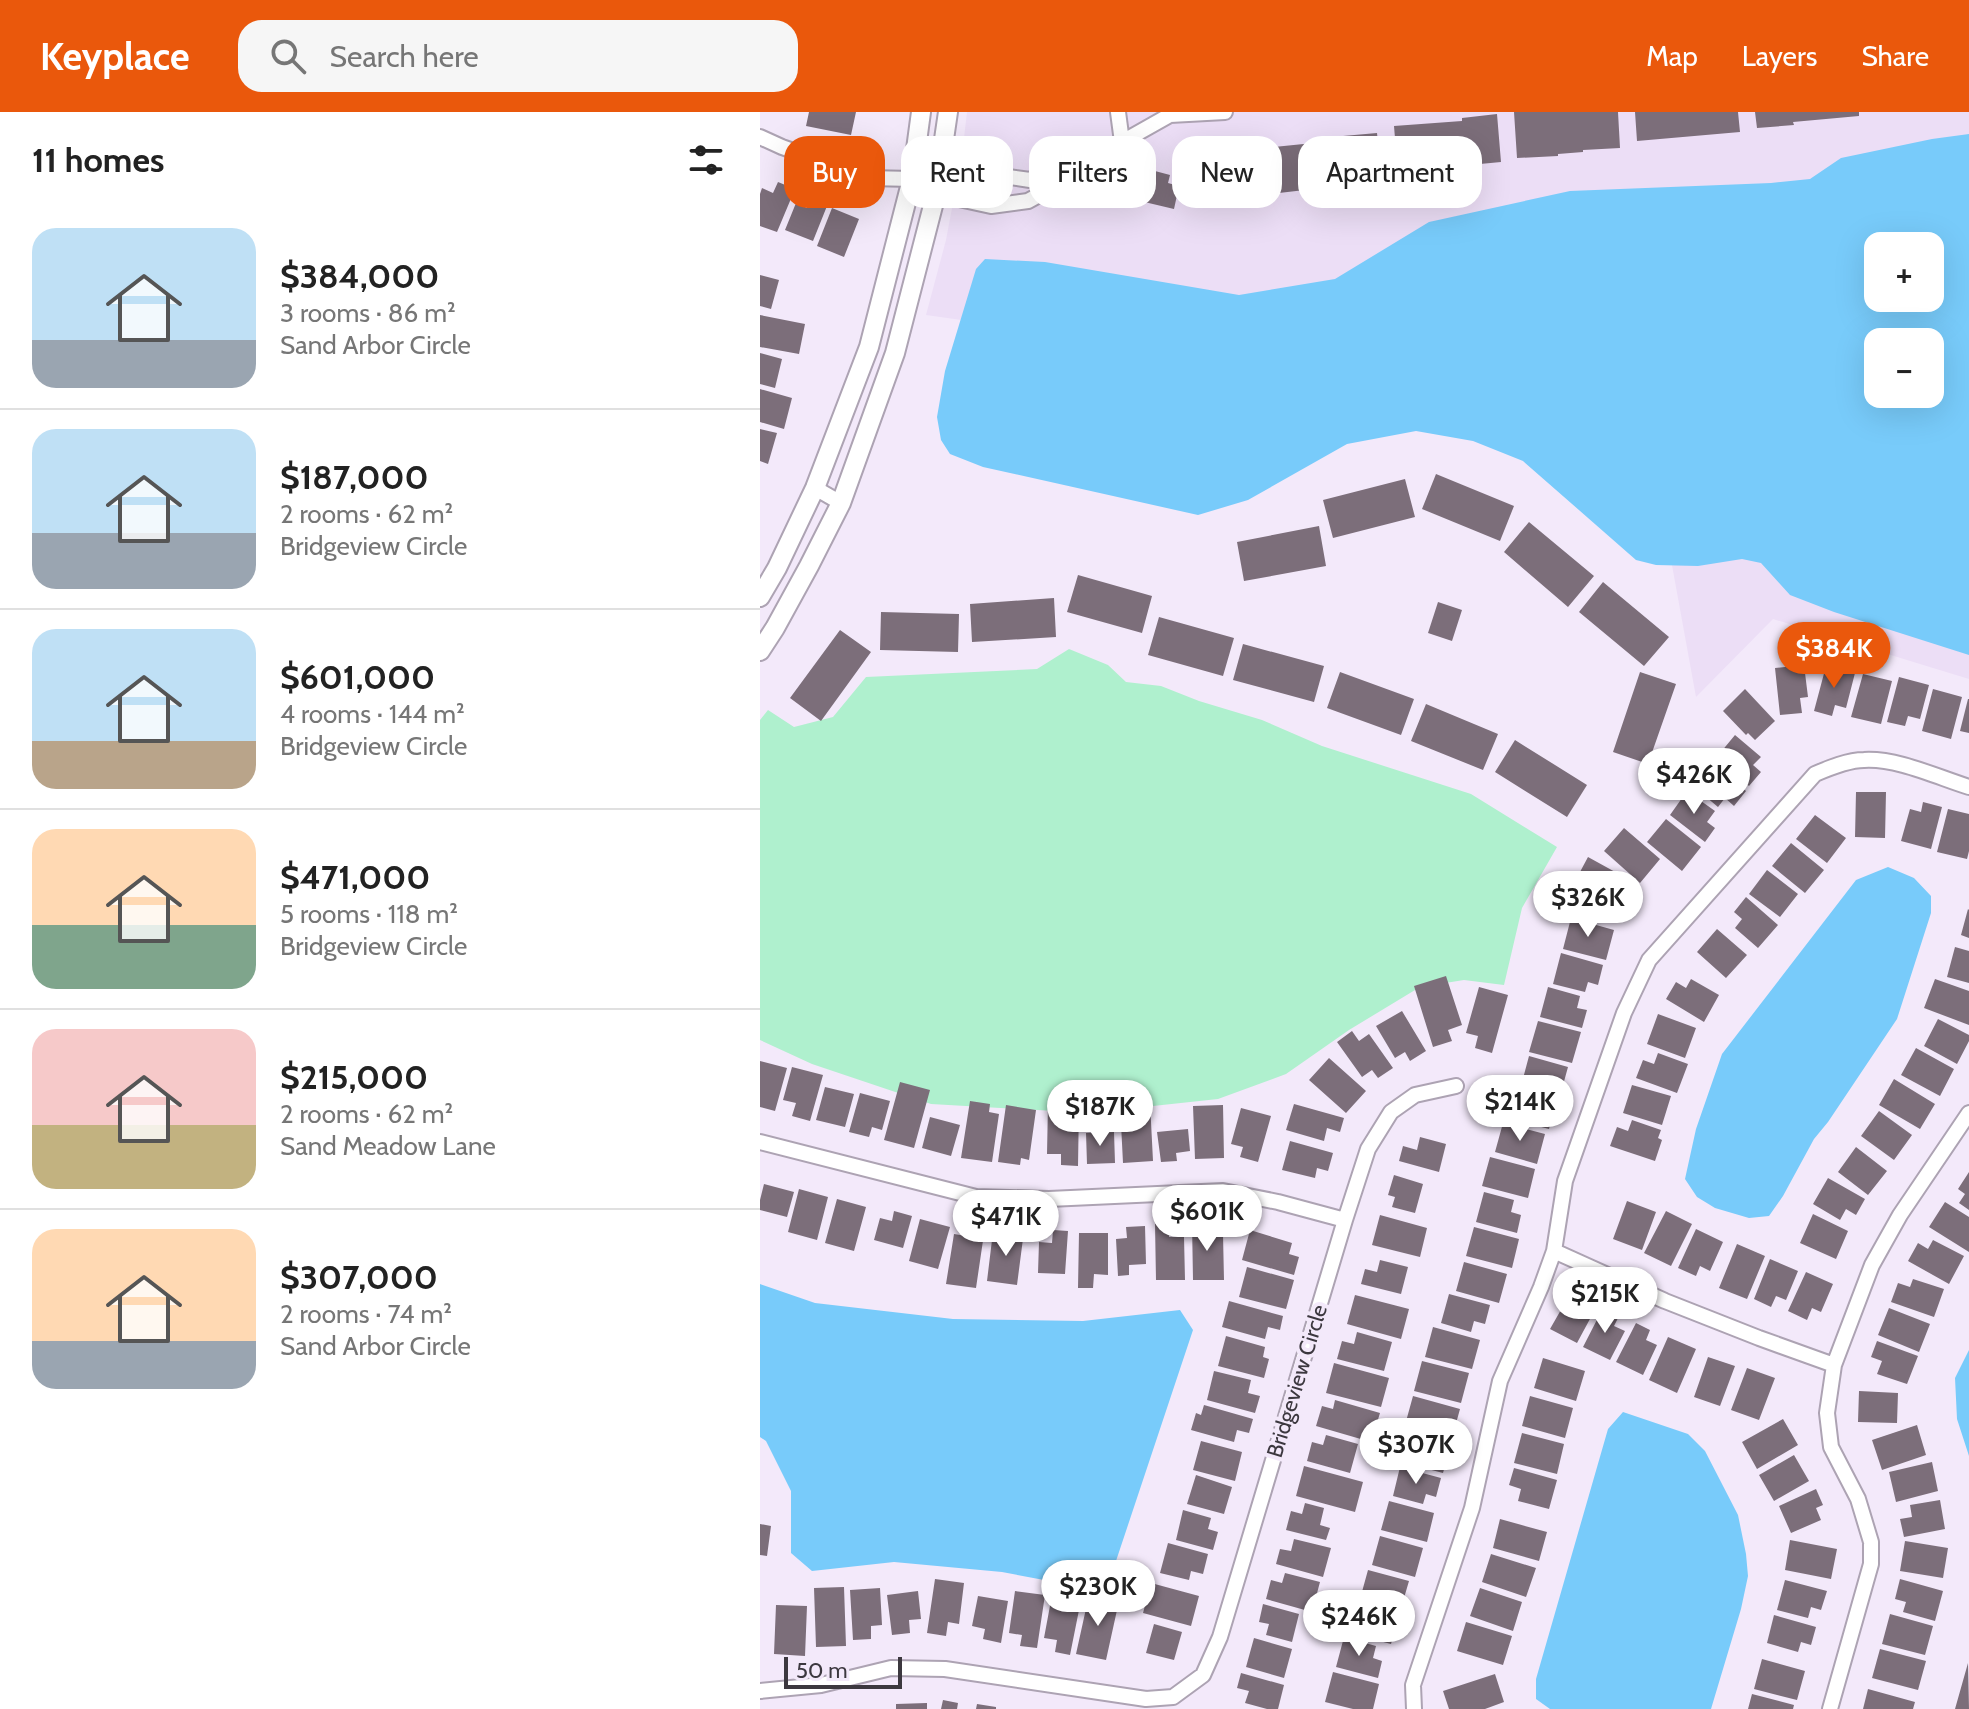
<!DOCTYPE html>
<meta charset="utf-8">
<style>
:root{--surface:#fff;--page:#f6f6f6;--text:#222;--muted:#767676;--line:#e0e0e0;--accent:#ea580c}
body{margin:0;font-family:Cabin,sans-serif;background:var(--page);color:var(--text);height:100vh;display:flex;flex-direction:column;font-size:30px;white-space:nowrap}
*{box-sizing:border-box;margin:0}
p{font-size:26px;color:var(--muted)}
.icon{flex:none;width:44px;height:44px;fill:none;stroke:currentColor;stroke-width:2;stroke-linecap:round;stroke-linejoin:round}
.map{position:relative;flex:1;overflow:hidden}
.panel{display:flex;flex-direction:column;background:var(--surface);width:760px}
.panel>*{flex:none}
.hud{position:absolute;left:24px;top:24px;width:760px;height:72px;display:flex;gap:16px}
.tools{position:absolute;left:1104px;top:120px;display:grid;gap:16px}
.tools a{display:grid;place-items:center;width:80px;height:80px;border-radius:16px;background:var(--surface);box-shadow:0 8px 32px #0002;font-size:40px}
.scale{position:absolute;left:24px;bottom:20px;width:118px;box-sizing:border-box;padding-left:8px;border:4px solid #3c383f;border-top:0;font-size:22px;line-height:28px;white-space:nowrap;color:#3c383f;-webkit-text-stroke:6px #f3e9fa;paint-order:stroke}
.price{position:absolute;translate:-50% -68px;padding:0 18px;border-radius:28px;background:#fff;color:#222;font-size:26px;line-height:52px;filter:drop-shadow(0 2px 4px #0008)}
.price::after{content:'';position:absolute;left:50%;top:48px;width:24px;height:18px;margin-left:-12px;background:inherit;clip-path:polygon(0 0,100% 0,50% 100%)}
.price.current{background:var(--accent);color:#fff}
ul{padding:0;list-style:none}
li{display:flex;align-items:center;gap:24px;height:200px;padding:0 32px}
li+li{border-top:2px solid var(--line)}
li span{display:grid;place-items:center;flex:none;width:224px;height:160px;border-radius:24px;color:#555}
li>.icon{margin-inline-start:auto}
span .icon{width:96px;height:96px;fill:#fffc;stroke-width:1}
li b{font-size:34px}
h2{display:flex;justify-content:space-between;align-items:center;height:96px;padding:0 32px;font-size:34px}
.tag{padding:0 28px;border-radius:24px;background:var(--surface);box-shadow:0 8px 32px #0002;font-size:28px;line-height:72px}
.tag.current{background:var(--accent);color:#fff}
header{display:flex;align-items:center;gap:48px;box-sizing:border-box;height:112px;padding:0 40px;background:var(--accent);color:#fff}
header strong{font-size:38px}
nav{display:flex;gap:44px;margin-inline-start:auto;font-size:28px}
.search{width:560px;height:72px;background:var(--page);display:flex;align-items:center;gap:20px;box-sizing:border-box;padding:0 28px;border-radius:24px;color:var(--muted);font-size:30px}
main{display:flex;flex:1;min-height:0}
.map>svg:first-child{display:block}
.built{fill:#ecdef6;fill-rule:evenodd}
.green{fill:#aff0ce}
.water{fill:#78cbfa;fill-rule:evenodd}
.building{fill:#7c6e7a}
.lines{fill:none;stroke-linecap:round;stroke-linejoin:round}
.minor-casing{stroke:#ada3b3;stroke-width:18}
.tertiary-casing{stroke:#ada3b3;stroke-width:22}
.minor{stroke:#fff;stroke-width:14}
.tertiary{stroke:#fff;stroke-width:18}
.labels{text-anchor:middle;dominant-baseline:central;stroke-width:8;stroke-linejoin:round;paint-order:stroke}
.street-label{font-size:22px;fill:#3c383f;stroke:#f3e9fa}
</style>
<header>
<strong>Keyplace</strong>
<div class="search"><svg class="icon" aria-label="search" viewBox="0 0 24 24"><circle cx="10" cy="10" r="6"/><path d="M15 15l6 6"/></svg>Search here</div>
<nav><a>Map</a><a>Layers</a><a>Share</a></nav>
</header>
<main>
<section class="panel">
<h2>11 homes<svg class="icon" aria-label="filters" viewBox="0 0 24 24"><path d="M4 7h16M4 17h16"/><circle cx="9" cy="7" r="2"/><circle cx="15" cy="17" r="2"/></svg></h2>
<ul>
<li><span style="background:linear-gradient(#bfe0f5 70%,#9aa5b1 0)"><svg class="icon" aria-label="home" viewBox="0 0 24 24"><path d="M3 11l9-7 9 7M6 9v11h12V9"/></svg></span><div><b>$384,000</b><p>3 rooms · 86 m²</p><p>Sand Arbor Circle</p></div></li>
<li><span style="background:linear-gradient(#bfe0f5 65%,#9aa5b1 0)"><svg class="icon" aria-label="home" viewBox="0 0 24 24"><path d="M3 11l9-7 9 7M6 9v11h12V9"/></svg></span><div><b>$187,000</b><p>2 rooms · 62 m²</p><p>Bridgeview Circle</p></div></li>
<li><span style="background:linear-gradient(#bfe0f5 70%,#b9a48a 0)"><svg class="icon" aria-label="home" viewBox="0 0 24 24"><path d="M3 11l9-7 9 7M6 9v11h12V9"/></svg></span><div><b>$601,000</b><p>4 rooms · 144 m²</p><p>Bridgeview Circle</p></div></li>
<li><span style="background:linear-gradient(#ffd9b3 60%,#7fa58c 0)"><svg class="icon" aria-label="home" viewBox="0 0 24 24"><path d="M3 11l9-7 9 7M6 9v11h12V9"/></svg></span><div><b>$471,000</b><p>5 rooms · 118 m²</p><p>Bridgeview Circle</p></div></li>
<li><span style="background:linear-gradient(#f6c9c9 60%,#c2b280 0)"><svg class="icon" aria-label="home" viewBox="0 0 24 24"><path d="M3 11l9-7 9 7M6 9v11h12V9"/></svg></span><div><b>$215,000</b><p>2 rooms · 62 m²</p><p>Sand Meadow Lane</p></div></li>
<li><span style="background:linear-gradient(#ffd9b3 70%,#9aa5b1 0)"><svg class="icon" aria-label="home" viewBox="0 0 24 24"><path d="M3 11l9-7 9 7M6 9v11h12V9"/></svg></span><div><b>$307,000</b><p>2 rooms · 74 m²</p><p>Sand Arbor Circle</p></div></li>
</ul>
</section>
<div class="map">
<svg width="1209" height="1597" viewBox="0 0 1209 1597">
<rect width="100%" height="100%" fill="#f3e9fa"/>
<path class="built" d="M207 0H1209V567L1013 507 936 585 885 305 166 203 186 128 202 43ZM1118 134H1170V186H1118ZM1118 230H1170V282H1118Z"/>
<path class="green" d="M309 537 348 553 366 570 401 574 439 589 502 608 562 634 711 682 797 735 762 796 744 873 704 868 660 875 589 918 526 962 458 987 328 1001 171 992 52 952 0 928V608L8 598 34 615 73 605 106 565 277 557Z"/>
<path class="water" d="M1209 22V543L1074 500 1030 483 1001 451 982 447 938 454 896 453 876 448 763 349 713 329 656 319 587 332 488 388 438 403 223 355 190 342 181 328 177 305 185 259 216 157 225 147 285 150 479 183 575 167 669 110 810 79 1011 71 1050 67 1081 46 1172 27ZM1170 134V186H1118V134ZM1170 230V282H1118V230Z
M1128 755 1154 766 1171 784V801L1137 907 1068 1010 1054 1027 1023 1084 1009 1104 989 1106 955 1096 937 1085 925 1067 936 1017 962 942 1096 768Z
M0 1172 55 1191 193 1207 323 1209 420 1198 433 1218 350 1467 316 1474 242 1460 134 1450 52 1459 31 1441V1379L6 1329 0 1325Z
M1209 1238V1344L1197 1307 1195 1266Z
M863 1300 928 1322 945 1339 978 1403 986 1442 988 1464 981 1497 951 1597H790L776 1587V1567L848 1317Z"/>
<path class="building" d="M49 0H96L91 23 46 14Z
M754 0H858L860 36 823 38V40L798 42V44L757 46Z
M875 0H978L980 20 877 29Z
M995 0H1099V4L1033 10 1034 13 997 16Z
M737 2 741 50 699 54V50L683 52V59L638 63 634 14 702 9V6Z
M617 21 622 69 519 81 514 35 583 28V24Z
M395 59 410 63 408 71 419 74 414 97 376 88 381 66 393 69Z
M18 70 35 77 17 120 0 114V82L2 76 13 81Z
M50 88 67 94 53 129 25 118 36 91 47 96Z
M72 96 99 107 84 145 57 134Z
M0 163 19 168 11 197 0 194Z
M0 203 45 212 39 242 0 235Z
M0 241 22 247 15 276 0 272Z
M0 277 32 286 24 317 0 310Z
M0 317 17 321 8 352 0 349Z
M676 362 754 394 740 429 662 397Z
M645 367 655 405 573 426 563 388Z
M769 410 834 464 808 495 744 440Z
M559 414 566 454 484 469 477 430Z
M318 463 392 484 382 521 307 500Z
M843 470 909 525 884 554 819 500Z
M294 486 296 525 212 530 210 492Z
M678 490 702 498 692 529 668 521Z
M121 500 199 502 198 540 120 538Z
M399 505 474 526 463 564 388 543Z
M80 518 111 540 61 609 30 586Z
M483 532 564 554 554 590 473 568Z
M1044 553 1048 585 1040 586 1042 601 1020 603 1015 556Z
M1066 554 1095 561 1086 596 1075 593 1072 604 1054 599Z
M580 560 654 587 641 623 567 596Z
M880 560 916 572 888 652 853 640Z
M1103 562 1132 569 1121 612 1091 605Z
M1139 565 1169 573 1160 607 1148 604 1145 614 1127 610Z
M985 577 1015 609 995 628 988 621 986 623 963 599Z
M1173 577 1202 585 1191 627 1162 619Z
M1208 587H1209V621L1200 619Z
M666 592 738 622 723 658 651 629Z
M975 623 1001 645 993 653 1001 660 989 674 956 646Z
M755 628 827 673 807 705 735 660Z
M952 651 986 679 974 694 965 686 958 695 933 674Z
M927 679 955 699 947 710 955 716 945 730 910 703Z
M1096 680H1126L1125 726 1095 725Z
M1163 690 1182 695 1171 737 1141 729 1150 697 1161 700Z
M1188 697 1209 702V739L1207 747 1177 740Z
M1055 703 1086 726 1067 751 1036 727Z
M906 707 941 735 922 759 887 730Z
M864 716 900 747 880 771 844 739Z
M1031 731 1064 758 1045 781 1012 754Z
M828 745 857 761 852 770 862 775 852 794 813 773Z
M1007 758 1038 782 1020 805 989 782Z
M986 785 1018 813 998 836 975 816 982 807 974 800Z
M1208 797 1209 798V826L1201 823Z
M811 806 854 818 846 848 803 837Z
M957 817 987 843 966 866 937 840Z
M1195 835 1209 839V871L1187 865Z
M801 841 843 853 838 873 828 870 825 880 793 872Z
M686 864 702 913 688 918 692 929 673 935 654 874Z
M931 867 959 883 944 910 906 887 916 870 926 876Z
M1175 867 1209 879V913L1164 896Z
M719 875 748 883 732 941 715 936 718 924 706 921Z
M788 875 820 884 817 896 827 898 822 916 780 905Z
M642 899 666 939 650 949 645 940 635 946 616 914Z
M898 902 936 916 925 946 887 932Z
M1178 907 1209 923V929L1197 952 1164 934Z
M778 909 821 920 812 951 769 940Z
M592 919 599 929 609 922 633 956 618 966 612 958 602 965 577 930Z
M1156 936 1194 957 1180 984 1141 963Z
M898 941 928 952 917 981 876 966 883 948 894 952Z
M769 944 808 955 800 984 761 974Z
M569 946 606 979 586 1001 549 968Z
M0 949 27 956 15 999 0 995Z
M32 955 63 963 50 1009 32 1004 36 991 23 988Z
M1134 967 1175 992 1160 1017 1119 993Z
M140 970 170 978 154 1036 124 1028Z
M872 973 911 984 902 1013 863 1001Z
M65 975 94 982 85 1015 56 1008Z
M751 977 796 989 789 1017 743 1005Z
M100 981 130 989 122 1018 112 1015 109 1025 89 1020Z
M210 989 230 992 229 1000 239 1002 232 1050 201 1046Z
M390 990 393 1049 363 1051 360 992Z
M288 992H319L318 1054 301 1053V1042H287Z
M534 992 584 1006 580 1020 567 1016 564 1029 526 1018Z
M246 993 276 998 269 1048 261 1046 260 1053 238 1050Z
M463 993 464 1046 435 1047 433 994Z
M481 996 511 1004 498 1050 480 1045 483 1035 471 1032Z
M1119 999 1152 1023 1134 1048 1101 1024Z
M170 1005 200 1013 191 1044 162 1036Z
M872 1008 901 1018 898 1026 902 1028 895 1049 850 1034 857 1015 868 1019Z
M743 1011 785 1022 777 1052 735 1040Z
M428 1017 430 1039 416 1041 417 1049 401 1050 397 1020Z
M354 1020 355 1051 327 1052 326 1021Z
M660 1025 686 1032 679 1060 639 1049 643 1034 657 1038Z
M530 1029 573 1041 568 1059 557 1056 555 1066 522 1058Z
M1096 1035 1127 1059 1108 1083 1078 1060Z
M730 1045 775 1057 768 1086 722 1074Z
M1209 1060V1098L1199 1091 1205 1082 1198 1077Z
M634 1063 663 1072 655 1101 632 1095 635 1085 628 1083Z
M1068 1066 1105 1087 1096 1103 1086 1097 1080 1108 1053 1092Z
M4 1072 34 1080 27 1105 0 1098V1088Z
M39 1077 68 1085 57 1128 28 1120Z
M724 1080 754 1088 751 1100 761 1103 757 1121 716 1110Z
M77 1087 106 1095 94 1139 65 1131Z
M867 1089 896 1100 882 1138 853 1127Z
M1185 1090 1209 1105V1140L1169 1115Z
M134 1099 152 1104 143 1136 114 1128 120 1106 132 1109Z
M906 1099 932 1112 911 1154 884 1141Z
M1053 1102 1088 1119 1076 1147 1040 1131Z
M620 1103 667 1116 660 1145 612 1133Z
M160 1107 190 1115 178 1157 149 1149Z
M451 1110V1122H463L464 1168H433L432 1111Z
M208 1112 225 1115 216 1176 186 1172 194 1122 206 1124Z
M395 1112H409V1125H424L425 1168H396Z
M385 1114 386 1152 369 1153V1163L358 1164 356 1127 367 1126 366 1115Z
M714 1115 759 1127 752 1156 706 1144Z
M244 1116 264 1119 257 1173 227 1169 232 1128 242 1130Z
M936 1117 963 1130 950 1159 940 1154 936 1164 918 1156Z
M293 1118 308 1119 305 1162 278 1161 279 1130 292 1131Z
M490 1118 532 1131 529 1142 539 1145 534 1163 482 1148Z
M319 1121H348V1163L334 1162 333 1176H318Z
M1173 1128 1204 1144 1189 1172 1148 1149 1158 1131 1168 1137Z
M977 1132 1005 1144 987 1187 959 1176Z
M1010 1147 1038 1159 1026 1188 1016 1184 1011 1195 994 1187Z
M620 1148 648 1155 641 1182 601 1172 605 1157 617 1160Z
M704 1150 747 1162 739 1191 696 1179Z
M487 1155 534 1168 526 1197 479 1185Z
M1046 1160 1073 1172 1061 1200 1052 1196 1047 1208 1028 1199Z
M1153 1167 1184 1177 1174 1205 1131 1190 1138 1171 1150 1175Z
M689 1182 730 1193 725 1212 714 1209 711 1220 681 1211Z
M595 1183 649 1197 641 1227 587 1212Z
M821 1183 838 1192 817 1231 790 1217 806 1189 815 1194Z
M469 1189 523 1204 520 1218 508 1215 505 1227 462 1215Z
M843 1196 859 1204 854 1214 865 1219 850 1248 823 1235Z
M1129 1196 1170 1212 1159 1240 1118 1223Z
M876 1211 890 1218 886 1228 897 1233 883 1263 856 1250Z
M673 1215 720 1228 712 1257 665 1245Z
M597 1220 632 1230 624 1259 577 1247 582 1229 594 1232Z
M466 1224 505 1235 503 1245 509 1247 504 1266 458 1254Z
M908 1225 936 1237 917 1281 889 1268Z
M1117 1229 1158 1244 1147 1272 1117 1262 1122 1249 1111 1245Z
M948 1245 975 1254 960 1294 934 1285Z
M783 1246 825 1259 816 1289 774 1276Z
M662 1249 709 1261 701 1291 654 1279Z
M574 1251 629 1266 621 1295 566 1281Z
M987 1256 1015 1266 999 1308 971 1298Z
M454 1259 491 1268 488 1281 500 1284 495 1301 447 1288Z
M1099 1279 1138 1281 1137 1311 1098 1310Z
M653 1284 700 1297 692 1326 645 1313Z
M770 1284 813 1296 805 1326 762 1314Z
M575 1288 620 1301 611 1330 556 1314 562 1294 573 1297Z
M444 1293 493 1307 489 1321 477 1318 474 1330 431 1318 436 1301 441 1303Z
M1023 1307 1038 1333 997 1357 982 1330Z
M1157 1313 1166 1343 1122 1358 1112 1328Z
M649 1320 680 1328 677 1340 688 1343 683 1361 641 1350Z
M762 1321 804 1332 797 1362 754 1351Z
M566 1323 598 1332 590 1361 547 1349 552 1330 563 1333Z
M441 1329 482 1340 475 1369 433 1358Z
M1034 1343 1049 1369 1014 1389 999 1363Z
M1172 1350 1178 1379 1136 1390 1129 1360Z
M544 1354 603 1370 595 1400 536 1384Z
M640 1355 681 1366 676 1385 666 1382 663 1392 633 1384Z
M754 1356 797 1368 789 1397 758 1389 761 1377 749 1373Z
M436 1363 472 1375 464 1402 427 1392Z
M1056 1377 1063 1393 1056 1396 1061 1408 1031 1421 1019 1394Z
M1180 1388 1185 1417 1144 1425 1140 1407 1152 1405 1150 1393Z
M629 1389 674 1401 667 1430 621 1418Z
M545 1391 564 1396 560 1413 570 1416 566 1428 526 1418 531 1399 542 1402Z
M423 1398 451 1406 448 1417 458 1420 453 1438 416 1428Z
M740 1407 787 1420 779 1449 733 1436Z
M0 1412 11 1414 7 1444 0 1443Z
M620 1424 663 1436 655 1465 612 1453Z
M534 1427 571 1436 563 1465 516 1452 520 1437 531 1439Z
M1030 1428 1077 1437 1071 1467 1025 1458Z
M1145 1429 1188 1436 1183 1466 1140 1459Z
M408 1431 448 1442 443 1462 431 1459 429 1468 400 1461Z
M731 1442 776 1456 766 1485 722 1470Z
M608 1458 649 1469 644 1486 633 1483 630 1495 600 1487Z
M525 1461 560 1470 552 1500 506 1487 511 1468 522 1471Z
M175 1467 204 1471 199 1512 188 1510 186 1524 167 1521Z
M1140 1467 1183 1479 1175 1509 1143 1500 1146 1490 1135 1487Z
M1025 1468 1067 1479 1061 1498 1051 1495 1048 1506 1017 1498Z
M391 1471 439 1484 431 1514 383 1501Z
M84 1475 86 1534 56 1535 54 1476Z
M120 1476 122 1513 111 1514V1527L93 1528 90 1478Z
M720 1476 762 1490 753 1519 710 1504Z
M158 1479 161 1507 149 1508 150 1521 132 1523 127 1483Z
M255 1479 285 1483 277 1536 260 1534 262 1523 249 1521Z
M292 1483 321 1488 310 1543 295 1540 297 1528 284 1526Z
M329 1483 359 1489 346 1548 316 1542Z
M218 1484 248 1489 241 1531 223 1527 225 1517 212 1514Z
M593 1491 639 1503 631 1532 585 1520Z
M503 1492 539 1502 532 1530 506 1523 509 1512 499 1510Z
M16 1493 47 1494 45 1544 14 1542Z
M1130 1502 1173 1514 1165 1543 1122 1532Z
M1014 1503 1056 1515 1051 1533 1041 1530 1038 1540 1007 1531Z
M706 1510 752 1524 743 1553 697 1539Z
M394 1512 422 1520 414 1548 386 1541Z
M584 1525 616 1534 613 1546 622 1549 618 1566 576 1555Z
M494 1526 532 1537 524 1566 486 1555Z
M1120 1537 1166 1549 1158 1578 1112 1566Z
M1002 1547 1045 1559 1037 1588 994 1577Z
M1208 1551 1209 1597H1195Z
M573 1560 619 1572 613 1597H593L565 1590Z
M481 1561 524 1573 518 1597H507L485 1591 489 1579 477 1576Z
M735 1562 744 1590 725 1597H689L683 1579Z
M1108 1577 1155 1590 1153 1597H1103Z
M992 1582 1034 1593 1033 1597H988Z
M183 1588 198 1591 197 1597H181Z
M167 1591V1597H136V1592Z
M217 1592 236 1595V1597H216Z"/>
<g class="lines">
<defs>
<path id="minor" d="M358 0 362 30
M0 25 22 35 109 66 152 67 176 82 231 94 268 89 317 62 362 30 410 3 465 0
M152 67 180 55 270 68 324 40 352 33
M55 376 81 391
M0 1030 216 1085 289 1087 463 1079 518 1090 585 1108
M794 1139 905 1189 999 1226 1074 1253
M0 1579 61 1573 131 1556 185 1557 386 1587 413 1585 443 1563 460 1525 585 1108 608 1037 631 1000 655 983 696 974
M654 1597 653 1573 712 1396 740 1269 781 1175 794 1139 805 1069 864 901 889 848 1055 662C1069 656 1088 648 1104 648 1137 646 1177 665 1209 675
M1070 1597 1111 1452V1430L1098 1387 1071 1335 1067 1301 1074 1253 1112 1153 1140 1103 1209 1001"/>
<path id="tertiary" d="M0 485 17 456 55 376 109 235 152 67 161 0
M0 539 15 516 49 454 81 391 135 241 176 82 188 0"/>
</defs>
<use href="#minor" class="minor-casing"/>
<use href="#tertiary" class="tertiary-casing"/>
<use href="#minor" class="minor"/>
<use href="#tertiary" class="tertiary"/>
</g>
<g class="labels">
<g class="street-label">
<text transform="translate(537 1269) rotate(-73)">Bridgeview Circle</text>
</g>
</g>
</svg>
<div class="tools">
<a>+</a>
<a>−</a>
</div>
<div class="scale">50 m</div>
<b class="price current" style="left:1074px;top:578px">$384K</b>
<b class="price" style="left:934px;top:704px">$426K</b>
<b class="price" style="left:828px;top:827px">$326K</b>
<b class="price" style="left:760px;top:1031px">$214K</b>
<b class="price" style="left:340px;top:1036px">$187K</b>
<b class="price" style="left:447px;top:1141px">$601K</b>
<b class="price" style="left:246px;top:1146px">$471K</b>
<b class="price" style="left:845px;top:1223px">$215K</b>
<b class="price" style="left:656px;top:1374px">$307K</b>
<b class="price" style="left:338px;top:1516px">$230K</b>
<b class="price" style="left:599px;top:1546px">$246K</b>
<div class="hud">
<a class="tag current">Buy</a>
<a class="tag">Rent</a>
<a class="tag">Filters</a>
<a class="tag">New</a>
<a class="tag">Apartment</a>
</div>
</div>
</main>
